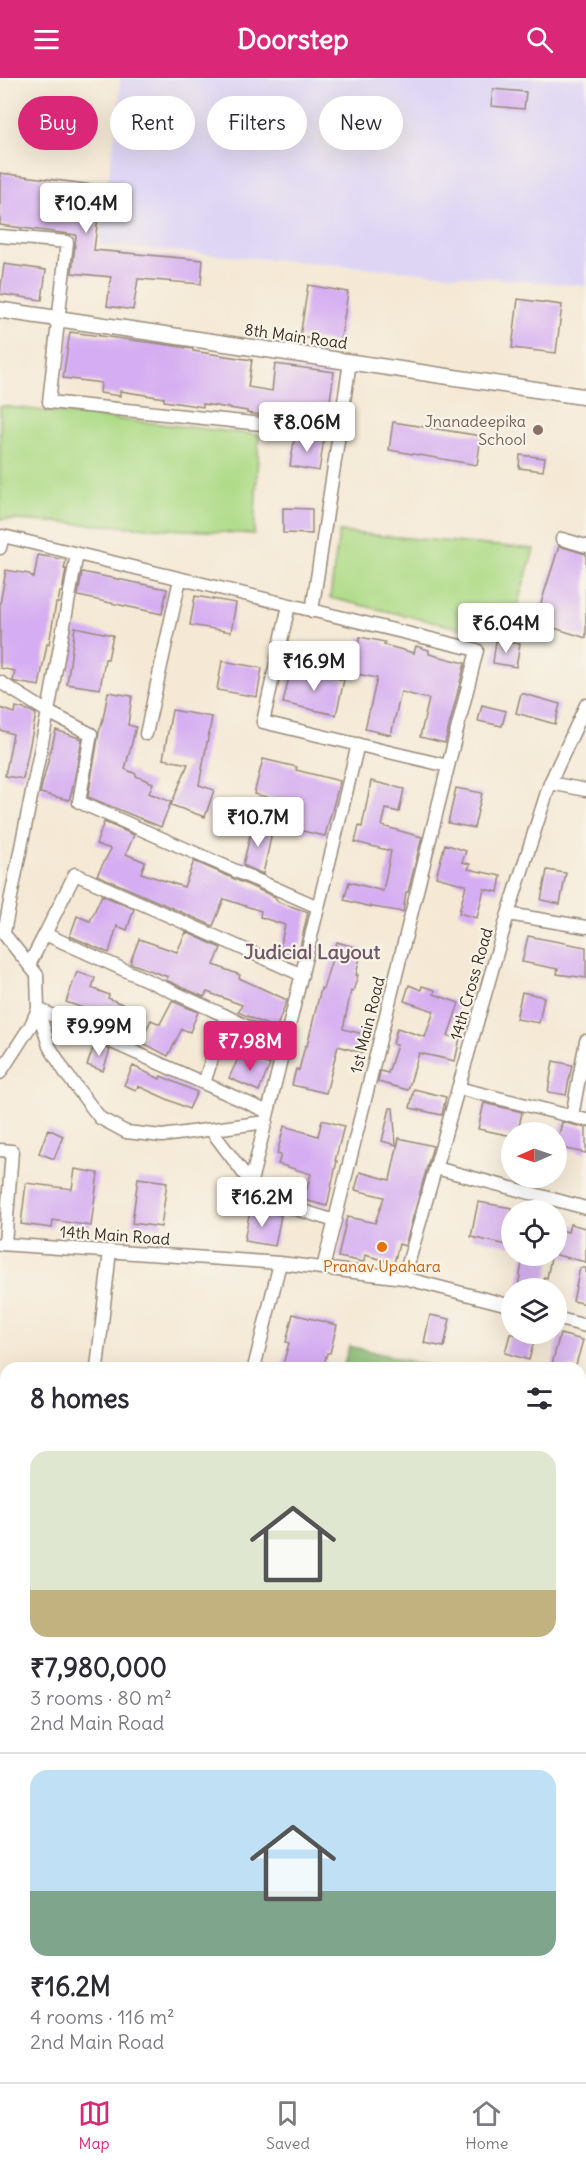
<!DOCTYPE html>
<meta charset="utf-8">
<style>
:root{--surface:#fff;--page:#f7f7f7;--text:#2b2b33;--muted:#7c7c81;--line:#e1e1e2;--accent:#db2777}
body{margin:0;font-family:Delius,sans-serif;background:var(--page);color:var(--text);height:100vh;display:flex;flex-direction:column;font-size:22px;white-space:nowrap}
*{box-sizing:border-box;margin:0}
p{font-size:20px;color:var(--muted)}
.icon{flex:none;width:33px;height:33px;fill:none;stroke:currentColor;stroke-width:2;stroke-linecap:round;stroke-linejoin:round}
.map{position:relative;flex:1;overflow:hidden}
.drawer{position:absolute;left:0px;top:1284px;width:586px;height:720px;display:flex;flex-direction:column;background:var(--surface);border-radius:18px 18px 0 0;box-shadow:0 6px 24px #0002}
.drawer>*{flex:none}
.hud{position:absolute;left:18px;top:18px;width:550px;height:54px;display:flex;gap:12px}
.needle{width:39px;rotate:268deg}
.fabs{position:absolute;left:501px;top:1044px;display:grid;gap:12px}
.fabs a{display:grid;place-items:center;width:66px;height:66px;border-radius:50%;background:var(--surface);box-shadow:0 6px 24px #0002;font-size:30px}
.price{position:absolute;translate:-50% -51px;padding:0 14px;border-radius:6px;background:#fff;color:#222;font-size:20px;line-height:39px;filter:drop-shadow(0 2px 3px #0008)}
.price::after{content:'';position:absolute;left:50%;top:36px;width:18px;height:14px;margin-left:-9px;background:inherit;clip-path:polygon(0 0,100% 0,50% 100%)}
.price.active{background:var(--accent);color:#fff}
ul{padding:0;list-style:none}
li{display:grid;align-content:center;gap:12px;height:318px;padding:0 30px}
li+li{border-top:2px solid var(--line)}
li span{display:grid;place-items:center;height:186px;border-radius:18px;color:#555}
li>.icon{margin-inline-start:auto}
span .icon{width:108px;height:108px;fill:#fffc;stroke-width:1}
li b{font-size:26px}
h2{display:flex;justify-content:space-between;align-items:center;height:72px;padding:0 30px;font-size:26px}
.tag{padding:0 21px;border-radius:27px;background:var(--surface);box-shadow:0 6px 24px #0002;font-size:21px;line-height:54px}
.tag.active{background:var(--accent);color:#fff}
header{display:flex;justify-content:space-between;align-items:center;height:78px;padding:0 30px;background:var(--accent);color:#fff;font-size:27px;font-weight:700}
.menu{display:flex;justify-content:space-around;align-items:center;height:84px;border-top:2px solid var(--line);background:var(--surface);font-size:16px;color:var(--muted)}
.menu a{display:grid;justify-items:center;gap:3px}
.menu .active{color:var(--accent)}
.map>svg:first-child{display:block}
.built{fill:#ded5f5}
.green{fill:#aedb87;stroke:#748252;stroke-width:1.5}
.forest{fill:#8abb74;stroke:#627249;stroke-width:1.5}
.building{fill:#d5adf2}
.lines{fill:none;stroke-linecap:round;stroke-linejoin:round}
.service-casing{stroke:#988a7a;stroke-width:9}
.minor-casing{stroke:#988a7a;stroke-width:15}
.tertiary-casing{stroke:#988a7a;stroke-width:18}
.service{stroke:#fff;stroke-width:6}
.minor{stroke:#fff;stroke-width:12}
.tertiary{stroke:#fff;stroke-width:15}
.education-dot{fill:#8d6e63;stroke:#f7f3e8;stroke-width:2}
.food-dot{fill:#e8710a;stroke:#f7f3e8;stroke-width:2}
.labels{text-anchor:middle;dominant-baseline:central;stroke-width:4.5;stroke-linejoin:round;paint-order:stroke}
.street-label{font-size:16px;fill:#3b2a1e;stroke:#f7f3e8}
.education-label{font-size:16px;fill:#785e54;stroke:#f7f3e8;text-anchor:end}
.food-label{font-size:16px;fill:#c56008;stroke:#f7f3e8}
.quarter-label{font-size:20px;font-weight:bold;fill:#715868;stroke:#f7f3e8}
</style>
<header><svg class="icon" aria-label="menu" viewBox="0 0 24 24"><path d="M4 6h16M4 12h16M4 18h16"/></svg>Doorstep<svg class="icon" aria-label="search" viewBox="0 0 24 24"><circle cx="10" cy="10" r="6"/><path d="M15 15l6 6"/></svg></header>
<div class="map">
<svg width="586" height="2004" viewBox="0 0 586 2004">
<rect width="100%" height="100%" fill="#f7f3e8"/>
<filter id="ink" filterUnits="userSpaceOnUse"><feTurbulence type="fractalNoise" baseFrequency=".0167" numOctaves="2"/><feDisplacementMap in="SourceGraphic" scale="12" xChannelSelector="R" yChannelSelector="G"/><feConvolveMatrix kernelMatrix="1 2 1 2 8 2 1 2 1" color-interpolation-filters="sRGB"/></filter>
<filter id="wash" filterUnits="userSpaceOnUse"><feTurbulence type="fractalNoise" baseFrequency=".008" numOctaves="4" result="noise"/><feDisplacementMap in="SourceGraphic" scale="24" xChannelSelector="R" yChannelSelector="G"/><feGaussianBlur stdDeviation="1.35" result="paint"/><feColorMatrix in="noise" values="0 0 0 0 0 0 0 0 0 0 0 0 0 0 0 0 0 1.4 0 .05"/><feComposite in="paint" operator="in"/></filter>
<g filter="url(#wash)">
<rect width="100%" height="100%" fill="#f5e9d5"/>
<path class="built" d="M120 0H586V208L99 167 119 27Z
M581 1326 586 1327V2004H0V1541L6 1542V1998H580Z"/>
<path class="green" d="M0 328 259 357 254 456 0 441Z
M339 454 534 471 507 561 330 520Z"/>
<path class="forest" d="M349 1268 436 1290H343Z
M581 1327 586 1329V1966L580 1963Z
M0 1540 6 1542V1783L0 1782Z"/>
<g id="blocks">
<path class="building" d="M493 11 526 14 524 31 491 28Z
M0 95 102 108 94 172 203 182 201 206 140 201H138L133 232 107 228 111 199 72 195 76 157 0 147Z
M4 186 46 192 42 222 0 216Z
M308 207 348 214 340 265 300 259Z
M518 221 562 227 556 275 512 270Z
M70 254 169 267 193 271V273L252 282 248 309 272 313 275 286 334 294 327 344 268 338 247 335V333L203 326V329L164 323V320L120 313V318L100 315 101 305 63 300Z
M393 344 481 358 477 387 389 372Z
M295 358 324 361 319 393 290 388Z
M520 377 545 380 543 393 519 390Z
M283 430 312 431V456L283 455Z
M559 468 586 476V560L535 544Z
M38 477 66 482 64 491H66L62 514H60L58 525H56L49 566H47L39 608 16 604 13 603 15 593 0 590V526L6 492 29 496 34 500Z
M82 494 167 511 162 536 78 518Z
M195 518 236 525 231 554 190 547Z
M75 549 113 557 108 581H105L100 611 67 606Z
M360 559 385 564 384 567 414 575 416 568 429 572V576L465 585 445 665 420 659 429 621 401 614 391 657 365 651 377 600 352 595Z
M496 563 520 566 516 589 493 585Z
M222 583 262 590 257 619 217 612Z
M291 590 344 602 336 637 283 625Z
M108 614 132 618 128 647 136 649 125 691 136 696V698L153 705 149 715 171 724 161 749 88 719 99 654 103 641Z
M521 615 560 626 555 646 516 635Z
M482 627 506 633 502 648 478 643Z
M16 629 28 632 36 636 23 701 5 698 13 656 0 652V630L15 635Z
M172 632 212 639 199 707 214 712 205 739 171 727 188 686 163 681Z
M56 652 82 661 72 713 69 722 40 715Z
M263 681 297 689 296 692 340 703 325 758 289 750 295 726 254 716Z
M371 703 404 711 399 734 386 731 382 748 422 759 408 814H406L403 834 367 828 344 822 349 804 383 813 391 773 355 764 359 748 362 749Z
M456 710 482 715 474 750 448 745Z
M104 744 134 757 126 776 145 784 141 795 184 809 194 783 275 819 278 824 308 834 298 878 279 873 285 847 260 839 261 833 224 821 213 848 97 797 111 771 96 766Z
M253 745 273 750 263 796 243 787Z
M445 766 466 773 462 784 470 786 468 791 501 798 498 814 484 811 477 840 459 835 466 807 436 799Z
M547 792 566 795 560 826 541 822Z
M102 817 134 831 127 852 117 848 109 875 70 858 77 838 90 843Z
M186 854 221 870 214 887 240 897 239 900 287 922 276 951 238 934 242 927 207 914 204 919 166 902 168 899 130 885 139 861 177 874Z
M528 858 586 869V900L557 896 558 891 522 884Z
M337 864 362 871 356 897H358L353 914 351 913 343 951 367 957 363 975 338 968 326 1015 292 1007 296 991 299 992 305 968H307L321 910 323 911Z
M77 894 95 900 92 910 109 917 108 920 129 929 120 952 118 951 116 957 101 950 103 944 89 939 91 933 66 924Z
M409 907 421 912 422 908 435 912 434 916 459 925 448 958 460 960 455 983 419 975 408 1012 378 1004 380 993 388 995 397 967 393 966 397 950 425 959 434 933 404 923Z
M522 914 544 919 539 945 516 941Z
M172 923 198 934 190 954 182 951 168 978 141 964 151 942 160 946Z
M95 965 110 972 103 993 87 987Z
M241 974 270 987 259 1013 229 1000Z
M553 983 572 987 566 1017 548 1014Z
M133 988 160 1001 161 998 197 1014 189 1031 138 1008 136 1012 124 1007Z
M414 1011 446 1019 442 1037 410 1030Z
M484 1025 522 1034 518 1054H512V1058L478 1051Z
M390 1030H393L396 1067 382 1063Z
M322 1042 344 1048 335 1083H337L327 1128 304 1122 311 1096 278 1086 281 1077 277 1076 284 1048 318 1058Z
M562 1044 586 1050V1075L556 1069Z
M48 1051 63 1058 54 1081 39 1075Z
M399 1060 433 1068 405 1168 399 1166 394 1185 365 1177 364 1184 338 1179 347 1139 375 1145 384 1119 355 1112 360 1094 390 1102Z
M75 1091 98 1095 91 1148 53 1142 52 1150 21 1146 26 1105 72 1111Z
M138 1100 167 1104 161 1149 132 1145Z
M478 1124 512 1130V1168L471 1159Z
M250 1132 281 1137 275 1168 244 1163Z
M570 1146 586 1150V1184L556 1177V1151L568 1154Z
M523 1178 551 1180 547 1200 544 1199 541 1210H518Z
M580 1190H586V1226L573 1223Z
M293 1236 337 1247 330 1275H327L323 1290H285V1287L283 1286 289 1265 286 1264Z
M430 1237 450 1241 444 1269 424 1265Z
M510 1256H536L529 1282 505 1275Z
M560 1256 583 1262 575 1290H551Z"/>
</g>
</g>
<g filter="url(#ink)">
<use href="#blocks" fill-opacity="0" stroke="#988a7a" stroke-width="1.5"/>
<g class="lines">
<defs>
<path id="service" d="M580 1984 586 1987
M289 1998 299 2004
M150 2004 152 1998
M396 2004 401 1998
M520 2004 524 1998"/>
<path id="minor" d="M0 158 67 164 49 324 339 354
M562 461 586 468
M0 470 3 458 477 572 323 1190
M289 527 263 644 448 688
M312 533 350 284
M0 604 48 634 91 656 79 724 318 829
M146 656 180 501
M550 705 586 712
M508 836 586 849
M0 851 37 897 38 931 268 1034
M4 854 48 634 77 476
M45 856 75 796 302 897
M29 887 45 856 226 938 284 967
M38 931 49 968 67 997 100 1040 126 1054 162 1058 266 1044
M0 995 31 947 38 931
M204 1005 226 938
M458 1010 586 1042
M572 1038 586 963
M211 1052 251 1105
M0 1072 12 1073 5 1166
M436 1090 586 1130
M335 1143 248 1116 358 666
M0 1166 280 1185 404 1200 512 1228
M404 1200 508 836 550 705 586 627
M556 1240 586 1248
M97 1290 110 1173
M254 1290 280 1185
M0 1365 6 1341
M0 1454 6 1455"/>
<path id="tertiary" d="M0 232 586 319"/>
</defs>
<use href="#service" class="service-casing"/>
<use href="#minor" class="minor-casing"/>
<use href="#tertiary" class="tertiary-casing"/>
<use href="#service" class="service"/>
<use href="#minor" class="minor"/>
<use href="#tertiary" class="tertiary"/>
</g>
</g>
<circle class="education-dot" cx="538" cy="352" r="6"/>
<circle class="food-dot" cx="382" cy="1169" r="6"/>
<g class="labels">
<g class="street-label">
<text transform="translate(296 258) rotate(8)">8th Main Road</text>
<text transform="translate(471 906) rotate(-74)">14th Cross Road</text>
<text transform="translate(367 947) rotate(-76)">1st Main Road</text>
<text transform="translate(115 1157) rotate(4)">14th Main Road</text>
</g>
<g class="education-label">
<text x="526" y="343">Jnanadeepika<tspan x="526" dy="18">School</tspan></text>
</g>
<g class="food-label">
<text x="382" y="1188">Pranav Upahara</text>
</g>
<g class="quarter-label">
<text x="312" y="873">Judicial Layout</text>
</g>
</g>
</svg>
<div class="fabs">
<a><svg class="needle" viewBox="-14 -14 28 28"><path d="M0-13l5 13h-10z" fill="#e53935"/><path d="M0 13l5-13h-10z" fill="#7c7c81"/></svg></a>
<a><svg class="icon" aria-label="locate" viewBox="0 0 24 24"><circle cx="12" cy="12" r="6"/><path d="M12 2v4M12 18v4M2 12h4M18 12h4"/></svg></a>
<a><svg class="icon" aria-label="layers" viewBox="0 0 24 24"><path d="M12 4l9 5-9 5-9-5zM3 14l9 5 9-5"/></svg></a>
</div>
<b class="price" style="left:86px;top:156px">₹10.4M</b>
<b class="price" style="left:307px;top:375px">₹8.06M</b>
<b class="price" style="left:506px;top:576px">₹6.04M</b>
<b class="price" style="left:314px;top:614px">₹16.9M</b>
<b class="price" style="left:258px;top:770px">₹10.7M</b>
<b class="price" style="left:99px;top:979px">₹9.99M</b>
<b class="price active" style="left:250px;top:994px">₹7.98M</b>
<b class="price" style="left:262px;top:1150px">₹16.2M</b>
<div class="hud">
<a class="tag active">Buy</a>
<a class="tag">Rent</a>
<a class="tag">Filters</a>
<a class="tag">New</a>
</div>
<section class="drawer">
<h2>8 homes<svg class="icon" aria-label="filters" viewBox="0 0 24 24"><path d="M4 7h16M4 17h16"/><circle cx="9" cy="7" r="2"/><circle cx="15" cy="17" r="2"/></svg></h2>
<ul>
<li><span style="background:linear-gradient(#dfe7d0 75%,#c2b280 0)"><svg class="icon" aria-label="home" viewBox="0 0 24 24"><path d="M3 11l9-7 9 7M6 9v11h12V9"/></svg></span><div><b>₹7,980,000</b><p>3 rooms · 80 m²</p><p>2nd Main Road</p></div></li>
<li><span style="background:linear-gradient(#bfe0f5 65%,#7fa58c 0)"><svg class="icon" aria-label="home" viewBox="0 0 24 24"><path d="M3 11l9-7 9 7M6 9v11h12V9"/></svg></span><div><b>₹16.2M</b><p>4 rooms · 116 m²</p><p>2nd Main Road</p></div></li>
</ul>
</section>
</div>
<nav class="menu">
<a class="active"><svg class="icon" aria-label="map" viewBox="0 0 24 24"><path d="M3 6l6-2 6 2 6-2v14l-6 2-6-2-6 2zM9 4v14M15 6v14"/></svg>Map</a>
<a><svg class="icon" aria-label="saved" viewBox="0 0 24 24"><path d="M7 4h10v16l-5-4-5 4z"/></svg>Saved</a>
<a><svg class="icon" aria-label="home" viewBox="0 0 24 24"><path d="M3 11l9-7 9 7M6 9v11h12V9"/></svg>Home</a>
</nav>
